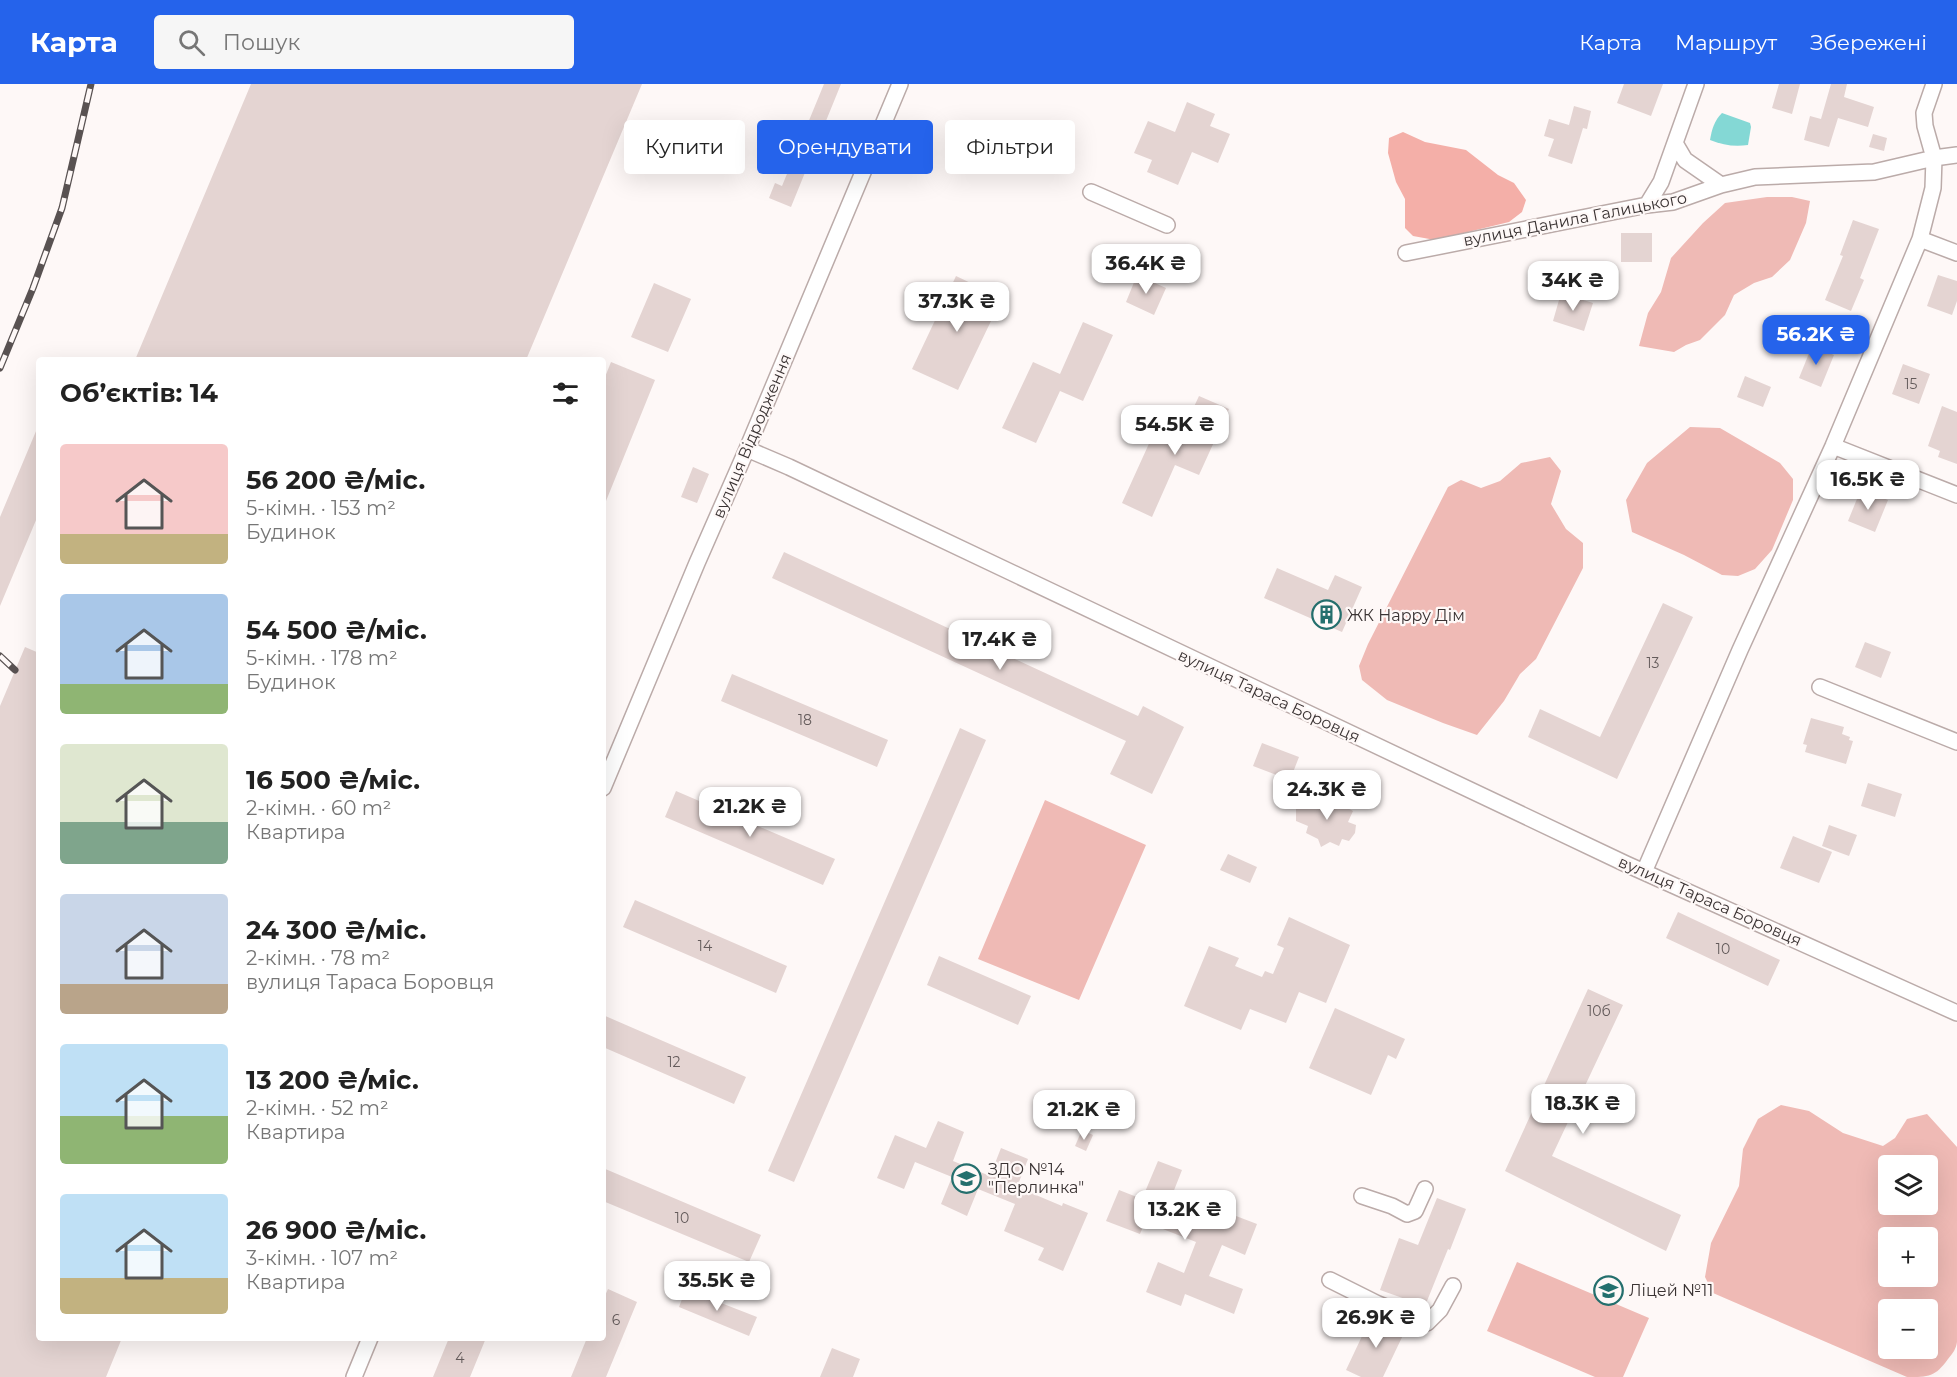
<!DOCTYPE html>
<html lang="uk">
<meta charset="utf-8">
<style>
:root{--surface:#fff;--page:#f6f6f6;--text:#222;--muted:#767676;--accent:#2563eb}
body{margin:0;font-family:Montserrat,sans-serif;background:var(--page);color:var(--text);height:100vh;display:flex;flex-direction:column;font-size:22px;white-space:nowrap}
*{box-sizing:border-box;margin:0}
p{font-size:20px;color:var(--muted)}
.icon{flex:none;width:33px;height:33px;fill:none;stroke:currentColor;stroke-width:2;stroke-linecap:round;stroke-linejoin:round}
.map{position:relative;flex:1;overflow:hidden}
.panel{position:absolute;left:36px;top:273px;width:570px;height:984px;display:flex;flex-direction:column;background:var(--surface);border-radius:6px;box-shadow:0 6px 24px #0002}
.panel>*{flex:none}
.banner{position:absolute;left:624px;top:36px;width:570px;height:54px;display:flex;gap:12px}
.controls{position:absolute;left:1878px;top:1071px;display:grid;gap:12px}
.controls a{display:grid;place-items:center;width:60px;height:60px;border-radius:6px;background:var(--surface);box-shadow:0 6px 24px #0002;font-size:30px}
.price{position:absolute;translate:-50% -51px;padding:0 14px;border-radius:12px;background:#fff;color:#222;font-size:20px;line-height:39px;filter:drop-shadow(0 2px 3px #0008)}
.price::after{content:'';position:absolute;left:50%;top:36px;width:18px;height:14px;margin-left:-9px;background:inherit;clip-path:polygon(0 0,100% 0,50% 100%)}
.price.current{background:var(--accent);color:#fff}
ul{padding:0;list-style:none}
li{display:flex;align-items:center;gap:18px;height:150px;padding:0 24px}
li span{display:grid;place-items:center;flex:none;width:168px;height:120px;border-radius:6px;color:#555}
li>.icon{margin-inline-start:auto}
span .icon{width:72px;height:72px;fill:#fffc;stroke-width:1}
li b{font-size:26px}
h2{display:flex;justify-content:space-between;align-items:center;height:72px;padding:0 24px;font-size:26px}
.tag{padding:0 21px;border-radius:6px;background:var(--surface);box-shadow:0 6px 24px #0002;font-size:21px;line-height:54px}
.tag.current{background:var(--accent);color:#fff}
header{display:flex;align-items:center;gap:36px;box-sizing:border-box;height:84px;padding:0 30px;background:var(--accent);color:#fff}
header strong{font-size:28px}
nav{display:flex;gap:33px;margin-inline-start:auto;font-size:21px}
.search{width:420px;height:54px;background:var(--page);display:flex;align-items:center;gap:15px;box-sizing:border-box;padding:0 21px;border-radius:6px;color:var(--muted);font-size:22px}
.map>svg:first-child{display:block}
.green{fill:#efbab5;fill-rule:evenodd}
.forest{fill:#f4afa8}
.water{fill:#84d8d5}
.building{fill:#e4d4d2}
.lines{fill:none;stroke-linecap:round;stroke-linejoin:round}
.minor-casing{stroke:#bbaba9;stroke-width:18}
.minor{stroke:#fff;stroke-width:15}
.rail-casing{stroke:#595252;stroke-width:7}
.rail{stroke:#fef8f7;stroke-width:4.5;stroke-dasharray:14;stroke-linecap:butt}
.labels{text-anchor:middle;dominant-baseline:central;stroke-width:4.5;stroke-linejoin:round;paint-order:stroke}
.number-label{font-size:14px;fill:#645b5b}
.street-label{font-size:16px;fill:#3a3333;stroke:#fef8f7}
.poi-label{font-size:16px;fill:#3a3333;stroke:#fef8f7;text-anchor:start}
</style>
<header>
<strong>Карта</strong>
<div class="search"><svg class="icon" aria-label="search" viewBox="0 0 24 24"><circle cx="10" cy="10" r="6"/><path d="M15 15l6 6"/></svg>Пошук</div>
<nav><a>Карта</a><a>Маршрут</a><a>Збережені</a></nav>
</header>
<div class="map">
<svg width="1957" height="1293" viewBox="0 0 1957 1293">
<rect width="100%" height="100%" fill="#fef8f7"/>
<path class="green" d="M1767 113H1792L1810 117 1806 139 1790 176 1772 193 1754 199 1734 211 1725 231 1700 256 1686 261 1674 268 1639 262 1648 229 1661 208 1671 174 1703 139 1725 119Z
M1690 343 1720 344 1780 379 1793 395V416L1772 466 1755 485 1738 492 1722 491 1684 471 1632 448 1626 416 1647 379Z
M1550 373 1561 387 1551 420 1566 445 1583 459V484L1536 575 1520 590 1504 617 1477 651 1443 639 1387 616 1362 596 1359 582 1368 560 1448 403 1461 396 1481 404 1500 397 1521 379Z
M1045 716 1146 761 1079 916 978 875Z
M1781 1021 1809 1027 1843 1049 1883 1062 1895 1054 1907 1035 1927 1030 1957 1063V1258C1956 1265 1953 1269 1948 1275 1935 1293 1929 1293 1907 1293L1713 1209 1705 1193 1711 1159 1739 1102 1743 1065 1758 1035ZM1888 1082H1928V1120H1888ZM1888 1154H1928V1192H1888ZM1888 1226H1928V1264H1888Z
M1517 1178 1649 1234 1623 1293H1595L1487 1247Z"/>
<path class="forest" d="M1403 48 1425 58 1466 66 1498 91 1514 99 1526 116 1522 128 1509 138 1435 156 1413 152 1405 144V115L1396 98 1388 69 1389 54Z"/>
<path class="water" d="M1722 29 1750 39 1751 43 1748 61C1734 63 1723 61 1710 56 1712 45 1714 37 1722 29Z"/>
<path class="building" d="M251 0H642L526 276H135Z
M824 0H841L791 123 769 114 775 99 782 102Z
M1624 0H1663L1651 32 1617 19Z
M1779 0H1800L1792 30 1772 24Z
M1831 0H1847L1844 13 1874 23 1868 43 1838 34 1829 63 1804 56 1810 32 1821 35Z
M1187 18 1215 30 1210 42 1230 50 1218 79 1192 68 1178 101 1147 88 1152 76 1134 69 1148 37 1175 48Z
M1574 22 1591 27 1587 45 1583 44 1572 80 1548 72 1554 55 1544 52 1549 35 1569 41Z
M1873 50 1887 54 1884 67 1869 63Z
M1853 136 1879 145 1860 194 1864 196 1851 227 1825 216 1843 172 1840 171Z
M1621 149H1652V178H1621Z
M1137 191 1166 204 1154 231 1126 218Z
M1938 191 1957 197V217L1952 231 1927 222Z
M956 192 1002 214 958 306 912 285Z
M654 199 691 215 668 268 631 253Z
M1561 209 1593 219 1584 247 1553 237Z
M1083 238 1113 251 1083 317 1060 307 1036 359 1002 344 1033 278 1060 290Z
M1812 262 1834 271 1821 303 1799 294Z
M611 278 655 296 604 422 603 298Z
M1903 280 1930 290 1919 320 1892 310Z
M1745 292 1771 303 1763 323 1737 313Z
M1199 312 1229 325 1199 391 1175 381 1152 433 1122 419 1152 353 1175 363Z
M1942 322 1957 328V380L1938 373 1940 367 1928 362Z
M39 340V429L0 522V433Z
M693 383 709 390 697 419 681 413Z
M1861 405 1888 416 1875 448 1848 437Z
M784 468 1138 632 1143 622 1184 643 1152 710 1110 690 1126 657 772 494Z
M1277 484 1328 506 1335 491 1362 503 1342 548 1264 514Z
M1663 519 1693 533 1617 695 1528 653 1540 625 1600 653Z
M1865 558 1891 568 1881 594 1855 583Z
M25 563 39 569V1254H122L106 1293H0V622Z
M732 590 888 656 877 683 721 617Z
M1811 634 1844 643 1842 650 1850 653 1849 656 1853 657 1846 680 1805 668 1807 661 1803 660Z
M960 644 986 656 794 1098 768 1087Z
M1262 659 1299 673 1290 696 1253 682Z
M1868 699 1902 710 1895 733 1861 722Z
M676 707 835 775 823 801 665 733Z
M1320 714 1332 718 1339 714 1342 721 1353 727 1348 738 1356 741 1355 749 1349 757 1342 755 1339 762 1330 758 1321 763 1318 755 1306 749 1308 742 1296 737V725L1303 718 1317 721Z
M1829 741 1857 751 1849 772 1822 762Z
M1793 752 1832 768 1819 799 1780 784Z
M1228 770 1257 783 1250 799 1220 786Z
M635 816 787 882 776 909 623 843Z
M1678 828 1780 876 1768 902 1666 854Z
M1289 833 1350 861 1326 919 1299 908 1286 939 1250 925 1241 946 1184 922 1209 862 1239 874 1235 882 1262 893 1265 887 1273 890 1284 864 1277 861Z
M939 872 1031 912 1018 941 927 901Z
M1588 905 1623 921 1552 1072 1681 1131 1666 1167 1505 1087Z
M1335 924 1405 955 1396 975 1388 971 1371 1011 1309 984Z
M603 931 746 993 734 1020 603 963Z
M938 1037 964 1048 953 1077 990 1092 1001 1064 1028 1075 1017 1103 1062 1122 1063 1119 1088 1129 1063 1187 1038 1176 1044 1164 1004 1147 1015 1120 978 1105 967 1132 941 1120 952 1093 915 1078 904 1105 877 1094 895 1051 926 1064Z
M1082 1046 1093 1051 1086 1067 1075 1062Z
M1158 1077 1182 1086 1169 1119 1218 1139 1223 1127 1257 1140 1245 1171 1222 1161 1209 1192 1243 1205 1234 1230 1185 1210 1181 1222 1146 1208 1158 1178 1184 1189 1196 1158 1145 1138 1140 1150 1106 1137 1119 1106 1142 1115Z
M603 1084 761 1151 749 1178 603 1117Z
M1437 1114 1466 1125 1450 1166 1448 1165 1425 1222 1380 1206 1399 1154 1418 1161Z
M687 1202 699 1207 698 1210 757 1233 749 1252 679 1223Z
M608 1205 637 1218 606 1293H571L587 1254H603V1216Z
M1372 1231 1405 1247 1383 1293H1361L1346 1286Z
M449 1254H486L470 1293H433Z
M832 1264 860 1275 853 1293H820Z"/>
<g class="lines">
<defs>
<path id="minor" d="M1675 59 1685 76 1721 101
M1091 108 1167 141
M1647 121 1661 98 1696 0
M1920 155 1957 169
M1406 169 1647 121 1673 118 1721 101 1755 93 1874 88 1934 74 1957 71
M1833 362 1957 411
M747 365 789 383 1626 780 1957 929
M1820 603 1957 658
M603 704 697 479 747 365 900 0
M1644 788 1740 566 1833 362 1920 155 1933 104 1934 74 1925 42 1924 29 1934 0
M1362 1112 1392 1122 1407 1130 1415 1127 1425 1105
M1330 1196 1378 1220 1427 1239 1440 1226 1453 1202
M354 1293 370 1254"/>
</defs>
<use href="#minor" class="minor-casing"/>
<use href="#minor" class="minor"/>
<defs>
<path id="rail" d="M0 284 33 204 62 124 91 0
M0 572 15 586"/>
</defs>
<use href="#rail" class="rail-casing"/>
<use href="#rail" class="rail"/>
</g>
<defs>
<symbol id="building-ring" viewBox="-11 -11 22 22"><circle r="9.5" fill="#fef8f7" stroke="#246f6d" stroke-width="1.5"/><path d="M-4-6H4V6H1V3H-1V6H-4ZM-2.5-4.3h1.7v1.8h-1.7ZM.8-4.3h1.7v1.8H.8ZM-2.5-1h1.7V.8h-1.7ZM.8-1h1.7V.8H.8Z" fill="#246f6d"/></symbol>
<symbol id="school-ring" viewBox="-11 -11 22 22"><circle r="9.5" fill="#fef8f7" stroke="#246f6d" stroke-width="1.5"/><path d="M0-5L7-2L0 1L-7-2ZM-4 1L0 2.5L4 1V4Q0 6-4 4Z" fill="#246f6d"/></symbol>
</defs>
<g fill-rule="evenodd">
<use href="#building-ring" x="1310" y="514" width="33" height="33"/>
<use href="#school-ring" x="950" y="1078" width="33" height="33"/>
<use href="#school-ring" x="1592" y="1190" width="33" height="33"/>
</g>
<g class="labels">
<g class="number-label">
<text x="1911" y="300">15</text>
<text x="1653" y="579">13</text>
<text x="805" y="636">18</text>
<text x="705" y="862">14</text>
<text x="1723" y="865">10</text>
<text x="1599" y="927">10б</text>
<text x="674" y="978">12</text>
<text x="682" y="1134">10</text>
<text x="616" y="1236">6</text>
<text x="460" y="1274">4</text>
</g>
<g class="street-label">
<text transform="translate(1575 135) rotate(-11)">вулиця Данила Галицького</text>
<text transform="translate(752 352) rotate(-67)">вулиця Відродження</text>
<text transform="translate(1269 612) rotate(25)">вулиця Тараса Боровця</text>
<text transform="translate(1710 817) rotate(24)">вулиця Тараса Боровця</text>
</g>
<g class="poi-label">
<text x="1347" y="531">ЖК Happy Дім</text>
<text x="988" y="1085">ЗДО №14<tspan x="988" dy="18">"Перлинка"</tspan></text>
<text x="1629" y="1206">Ліцей №11</text>
</g>
</g>
</svg>
<div class="controls">
<a><svg class="icon" aria-label="layers" viewBox="0 0 24 24"><path d="M12 4l9 5-9 5-9-5zM3 14l9 5 9-5"/></svg></a>
<a>+</a>
<a>−</a>
</div>
<b class="price" style="left:1146px;top:211px">36.4K ₴</b>
<b class="price" style="left:1573px;top:228px">34K ₴</b>
<b class="price" style="left:957px;top:249px">37.3K ₴</b>
<b class="price current" style="left:1816px;top:282px">56.2K ₴</b>
<b class="price" style="left:1175px;top:372px">54.5K ₴</b>
<b class="price" style="left:1868px;top:427px">16.5K ₴</b>
<b class="price" style="left:1000px;top:587px">17.4K ₴</b>
<b class="price" style="left:1327px;top:737px">24.3K ₴</b>
<b class="price" style="left:750px;top:754px">21.2K ₴</b>
<b class="price" style="left:1583px;top:1051px">18.3K ₴</b>
<b class="price" style="left:1084px;top:1057px">21.2K ₴</b>
<b class="price" style="left:1185px;top:1157px">13.2K ₴</b>
<b class="price" style="left:717px;top:1228px">35.5K ₴</b>
<b class="price" style="left:1376px;top:1265px">26.9K ₴</b>
<div class="banner">
<a class="tag">Купити</a>
<a class="tag current">Орендувати</a>
<a class="tag">Фільтри</a>
</div>
<section class="panel">
<h2>Об’єктів: 14<svg class="icon" aria-label="filters" viewBox="0 0 24 24"><path d="M4 7h16M4 17h16"/><circle cx="9" cy="7" r="2"/><circle cx="15" cy="17" r="2"/></svg></h2>
<ul>
<li><span style="background:linear-gradient(#f6c9c9 75%,#c2b280 0)"><svg class="icon" aria-label="home" viewBox="0 0 24 24"><path d="M3 11l9-7 9 7M6 9v11h12V9"/></svg></span><div><b>56 200 ₴/міс.</b><p>5-кімн. · 153 m²</p><p>Будинок</p></div></li>
<li><span style="background:linear-gradient(#a9c7e8 75%,#8fb573 0)"><svg class="icon" aria-label="home" viewBox="0 0 24 24"><path d="M3 11l9-7 9 7M6 9v11h12V9"/></svg></span><div><b>54 500 ₴/міс.</b><p>5-кімн. · 178 m²</p><p>Будинок</p></div></li>
<li><span style="background:linear-gradient(#dfe7d0 65%,#7fa58c 0)"><svg class="icon" aria-label="home" viewBox="0 0 24 24"><path d="M3 11l9-7 9 7M6 9v11h12V9"/></svg></span><div><b>16 500 ₴/міс.</b><p>2-кімн. · 60 m²</p><p>Квартира</p></div></li>
<li><span style="background:linear-gradient(#c9d6e8 75%,#b9a48a 0)"><svg class="icon" aria-label="home" viewBox="0 0 24 24"><path d="M3 11l9-7 9 7M6 9v11h12V9"/></svg></span><div><b>24 300 ₴/міс.</b><p>2-кімн. · 78 m²</p><p>вулиця Тараса Боровця</p></div></li>
<li><span style="background:linear-gradient(#bfe0f5 60%,#8fb573 0)"><svg class="icon" aria-label="home" viewBox="0 0 24 24"><path d="M3 11l9-7 9 7M6 9v11h12V9"/></svg></span><div><b>13 200 ₴/міс.</b><p>2-кімн. · 52 m²</p><p>Квартира</p></div></li>
<li><span style="background:linear-gradient(#bfe0f5 70%,#c2b280 0)"><svg class="icon" aria-label="home" viewBox="0 0 24 24"><path d="M3 11l9-7 9 7M6 9v11h12V9"/></svg></span><div><b>26 900 ₴/міс.</b><p>3-кімн. · 107 m²</p><p>Квартира</p></div></li>
</ul>
</section>
</div>
